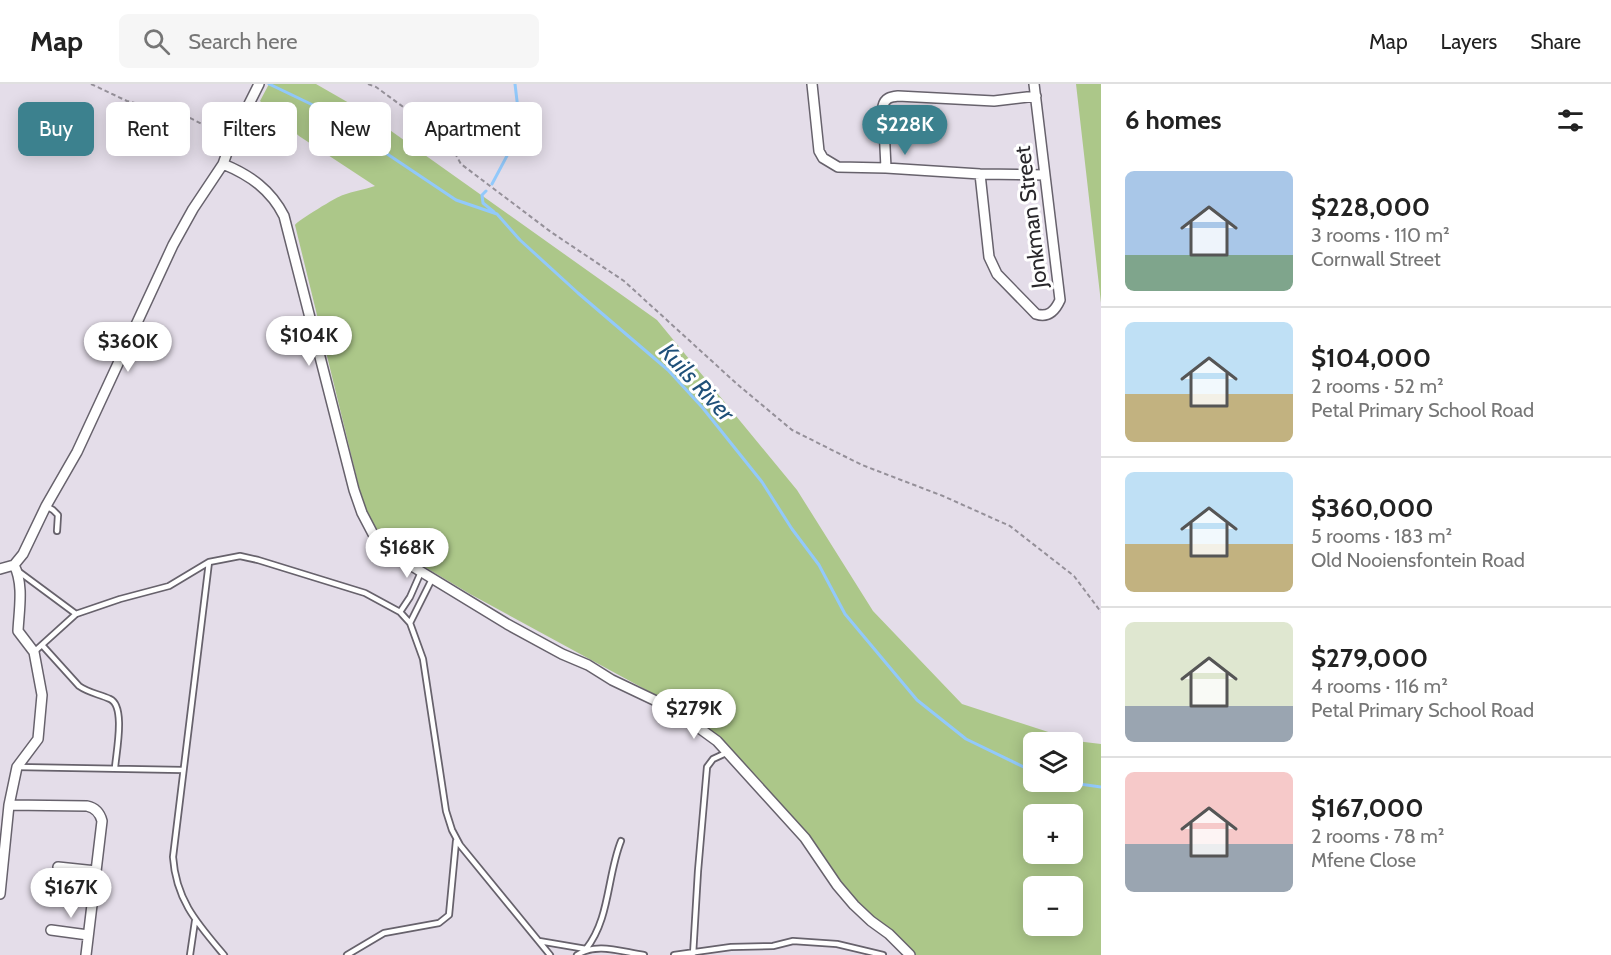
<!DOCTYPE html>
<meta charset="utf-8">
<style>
:root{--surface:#fff;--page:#f6f6f6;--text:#222;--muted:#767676;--line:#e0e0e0;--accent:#3c818e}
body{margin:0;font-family:Cabin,sans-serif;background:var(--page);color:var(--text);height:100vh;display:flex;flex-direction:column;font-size:22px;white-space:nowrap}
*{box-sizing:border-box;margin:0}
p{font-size:20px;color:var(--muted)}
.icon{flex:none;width:33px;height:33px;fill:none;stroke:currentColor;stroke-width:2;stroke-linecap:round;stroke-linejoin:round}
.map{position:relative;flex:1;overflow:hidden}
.panel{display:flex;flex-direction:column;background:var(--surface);width:510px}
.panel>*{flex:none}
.top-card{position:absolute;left:18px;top:18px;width:570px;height:54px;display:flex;gap:12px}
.controls{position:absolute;left:1023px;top:648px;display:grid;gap:12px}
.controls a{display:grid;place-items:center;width:60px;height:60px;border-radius:9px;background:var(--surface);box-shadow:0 3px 15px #0003;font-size:30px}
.price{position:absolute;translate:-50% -51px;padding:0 14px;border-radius:21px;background:#fff;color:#222;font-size:20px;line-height:39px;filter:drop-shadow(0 2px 3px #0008)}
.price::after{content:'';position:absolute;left:50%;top:36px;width:18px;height:14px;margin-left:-9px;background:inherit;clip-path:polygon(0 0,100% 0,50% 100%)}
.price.on{background:var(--accent);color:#fff}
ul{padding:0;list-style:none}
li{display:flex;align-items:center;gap:18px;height:150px;padding:0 24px}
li+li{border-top:2px solid var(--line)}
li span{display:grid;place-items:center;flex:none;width:168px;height:120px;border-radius:9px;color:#555}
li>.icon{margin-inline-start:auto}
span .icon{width:72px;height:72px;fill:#fffc;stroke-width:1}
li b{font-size:26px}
h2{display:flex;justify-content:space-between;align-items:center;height:72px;padding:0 24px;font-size:26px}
.pill{padding:0 21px;border-radius:9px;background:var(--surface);box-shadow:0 3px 15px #0003;font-size:21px;line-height:54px}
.pill.on{background:var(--accent);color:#fff}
header{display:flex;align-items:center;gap:36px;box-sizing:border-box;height:84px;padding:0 30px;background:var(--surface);border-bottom:2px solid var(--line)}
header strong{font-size:28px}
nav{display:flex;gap:33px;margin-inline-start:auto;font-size:21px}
.search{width:420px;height:54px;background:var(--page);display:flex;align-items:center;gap:15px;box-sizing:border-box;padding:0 21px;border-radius:9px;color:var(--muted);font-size:22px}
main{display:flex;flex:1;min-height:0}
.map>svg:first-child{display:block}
.green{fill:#acc789;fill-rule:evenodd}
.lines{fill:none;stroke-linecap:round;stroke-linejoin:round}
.stream{stroke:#92c9fb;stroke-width:3}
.lane-casing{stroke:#67626c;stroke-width:8}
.street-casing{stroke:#67626c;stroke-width:12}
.path{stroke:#959099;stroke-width:2;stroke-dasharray:4.5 3;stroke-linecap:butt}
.lane{stroke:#fff;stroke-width:4.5}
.street{stroke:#fff;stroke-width:9}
.labels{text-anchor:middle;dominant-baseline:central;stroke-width:6;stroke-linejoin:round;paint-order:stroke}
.street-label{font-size:22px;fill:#29272b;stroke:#fff}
.water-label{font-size:24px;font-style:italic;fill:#1f5079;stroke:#fff}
</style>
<header>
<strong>Map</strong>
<div class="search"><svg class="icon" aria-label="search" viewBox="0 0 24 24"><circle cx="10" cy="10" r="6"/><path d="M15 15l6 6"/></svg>Search here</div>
<nav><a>Map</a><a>Layers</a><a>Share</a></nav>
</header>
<main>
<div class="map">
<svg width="1101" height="871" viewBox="0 0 1101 871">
<rect width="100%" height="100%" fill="#e4dde9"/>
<path class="green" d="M269 0H316L363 27 657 236 797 406 873 527 962 620 1076 657 1101 660V871H915L889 846 869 832 850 811 786 726 674 621 470 510 398 467 383 453 370 435 361 411 295 141C297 137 338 112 343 111 353 107 364 106 375 102L299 52 260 17ZM1034 658H1072V698H1034ZM1034 730H1072V770H1034ZM1034 802H1072V842H1034Z
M1076 0H1101V219Z"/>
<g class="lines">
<path class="stream" d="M269 0 317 23 456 116 497 130 520 156 578 209 668 286 702 323 762 398 792 445 819 481 845 530 917 616 966 655 1034 688
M492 100 517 53 520 42 515 0
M486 107 482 111 483 119 494 128
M1065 698 1101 703"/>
<defs>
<path id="lane" d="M46 422 53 426 58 431 57 447
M209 478 173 773C176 816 197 839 224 871
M18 487 76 530
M400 528 410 513 421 488
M410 539 432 495
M42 561 79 602C89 609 99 610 110 615 126 622 116 669 115 684
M34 568 76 530 120 515 169 502 209 478 240 472 258 476 365 509 400 528 410 539 423 575 446 727 452 746 460 761 550 871
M17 683 183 686
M539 857 586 865C610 835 607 792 621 757
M190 871 195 837
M347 871 384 849 439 839 449 831 456 757
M577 871C596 858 622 868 644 871
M674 871 731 863 773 862 793 857 837 860 883 871
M693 871 698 787 707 683 713 675 726 669"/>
<path id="street" d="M812 0 819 67 823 74 838 83 886 84 980 90 1045 91
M223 80C250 91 271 106 284 132L354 406 362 429 373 450 397 473 507 540 562 570 588 581 612 596 673 625 717 657 805 754 837 801 854 821 871 837 889 850 910 871
M886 84 883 22C885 14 890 13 898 12L994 17 1036 12
M980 90 989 173 997 190 1036 230C1048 234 1055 227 1060 216L1034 0
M0 485 14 481 23 470 46 422 77 368 173 161 193 125 223 80 233 52 259 0
M9 721 87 722C96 724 100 729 102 737L86 871
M58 783 96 787
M0 810 9 721 17 683 38 655 42 611 34 568 18 547C19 526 24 500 14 481
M51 846 88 851"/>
</defs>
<use href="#lane" class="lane-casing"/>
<use href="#street" class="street-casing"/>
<path class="path" d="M91 0 127 17 188 33 212 45 225 48
M368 0 376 3 447 55 461 80 551 148 624 197 737 300 792 346 862 381 943 412 1010 442 1074 492 1101 528"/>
<use href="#lane" class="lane"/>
<use href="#street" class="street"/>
</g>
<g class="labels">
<g class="street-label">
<text transform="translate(1031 133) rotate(-97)">Jonkman Street</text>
</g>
<g class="water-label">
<text transform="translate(697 298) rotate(47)">Kuils River</text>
</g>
</g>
</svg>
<div class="controls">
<a><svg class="icon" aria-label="layers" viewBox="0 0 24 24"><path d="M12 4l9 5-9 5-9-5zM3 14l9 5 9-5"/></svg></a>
<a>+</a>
<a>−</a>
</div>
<b class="price on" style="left:905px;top:72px">$228K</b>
<b class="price" style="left:309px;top:283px">$104K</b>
<b class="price" style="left:128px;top:289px">$360K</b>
<b class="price" style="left:407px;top:495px">$168K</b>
<b class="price" style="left:694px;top:656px">$279K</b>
<b class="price" style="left:71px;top:835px">$167K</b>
<div class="top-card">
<a class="pill on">Buy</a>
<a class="pill">Rent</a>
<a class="pill">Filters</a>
<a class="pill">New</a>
<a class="pill">Apartment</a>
</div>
</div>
<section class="panel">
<h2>6 homes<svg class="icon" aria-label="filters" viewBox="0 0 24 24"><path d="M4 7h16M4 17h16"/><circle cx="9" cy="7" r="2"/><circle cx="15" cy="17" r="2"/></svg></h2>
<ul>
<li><span style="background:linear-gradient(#a9c7e8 70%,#7fa58c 0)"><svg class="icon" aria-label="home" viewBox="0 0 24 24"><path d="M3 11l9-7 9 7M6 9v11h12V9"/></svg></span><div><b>$228,000</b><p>3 rooms · 110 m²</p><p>Cornwall Street</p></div></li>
<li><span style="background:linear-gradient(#bfe0f5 60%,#c2b280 0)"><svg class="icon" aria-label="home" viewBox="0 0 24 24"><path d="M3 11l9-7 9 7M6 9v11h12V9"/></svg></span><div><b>$104,000</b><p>2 rooms · 52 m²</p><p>Petal Primary School Road</p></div></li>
<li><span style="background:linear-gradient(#bfe0f5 60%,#c2b280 0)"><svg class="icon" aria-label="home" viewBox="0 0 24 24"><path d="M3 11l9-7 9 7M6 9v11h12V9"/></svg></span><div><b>$360,000</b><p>5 rooms · 183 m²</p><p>Old Nooiensfontein Road</p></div></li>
<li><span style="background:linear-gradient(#dfe7d0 70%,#9aa5b1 0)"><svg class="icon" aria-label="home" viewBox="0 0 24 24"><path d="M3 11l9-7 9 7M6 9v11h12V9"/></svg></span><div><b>$279,000</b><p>4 rooms · 116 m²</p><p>Petal Primary School Road</p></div></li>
<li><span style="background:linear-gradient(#f6c9c9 60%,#9aa5b1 0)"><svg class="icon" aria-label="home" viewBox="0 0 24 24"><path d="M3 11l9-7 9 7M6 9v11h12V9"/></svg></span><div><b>$167,000</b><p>2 rooms · 78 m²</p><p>Mfene Close</p></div></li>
</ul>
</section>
</main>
